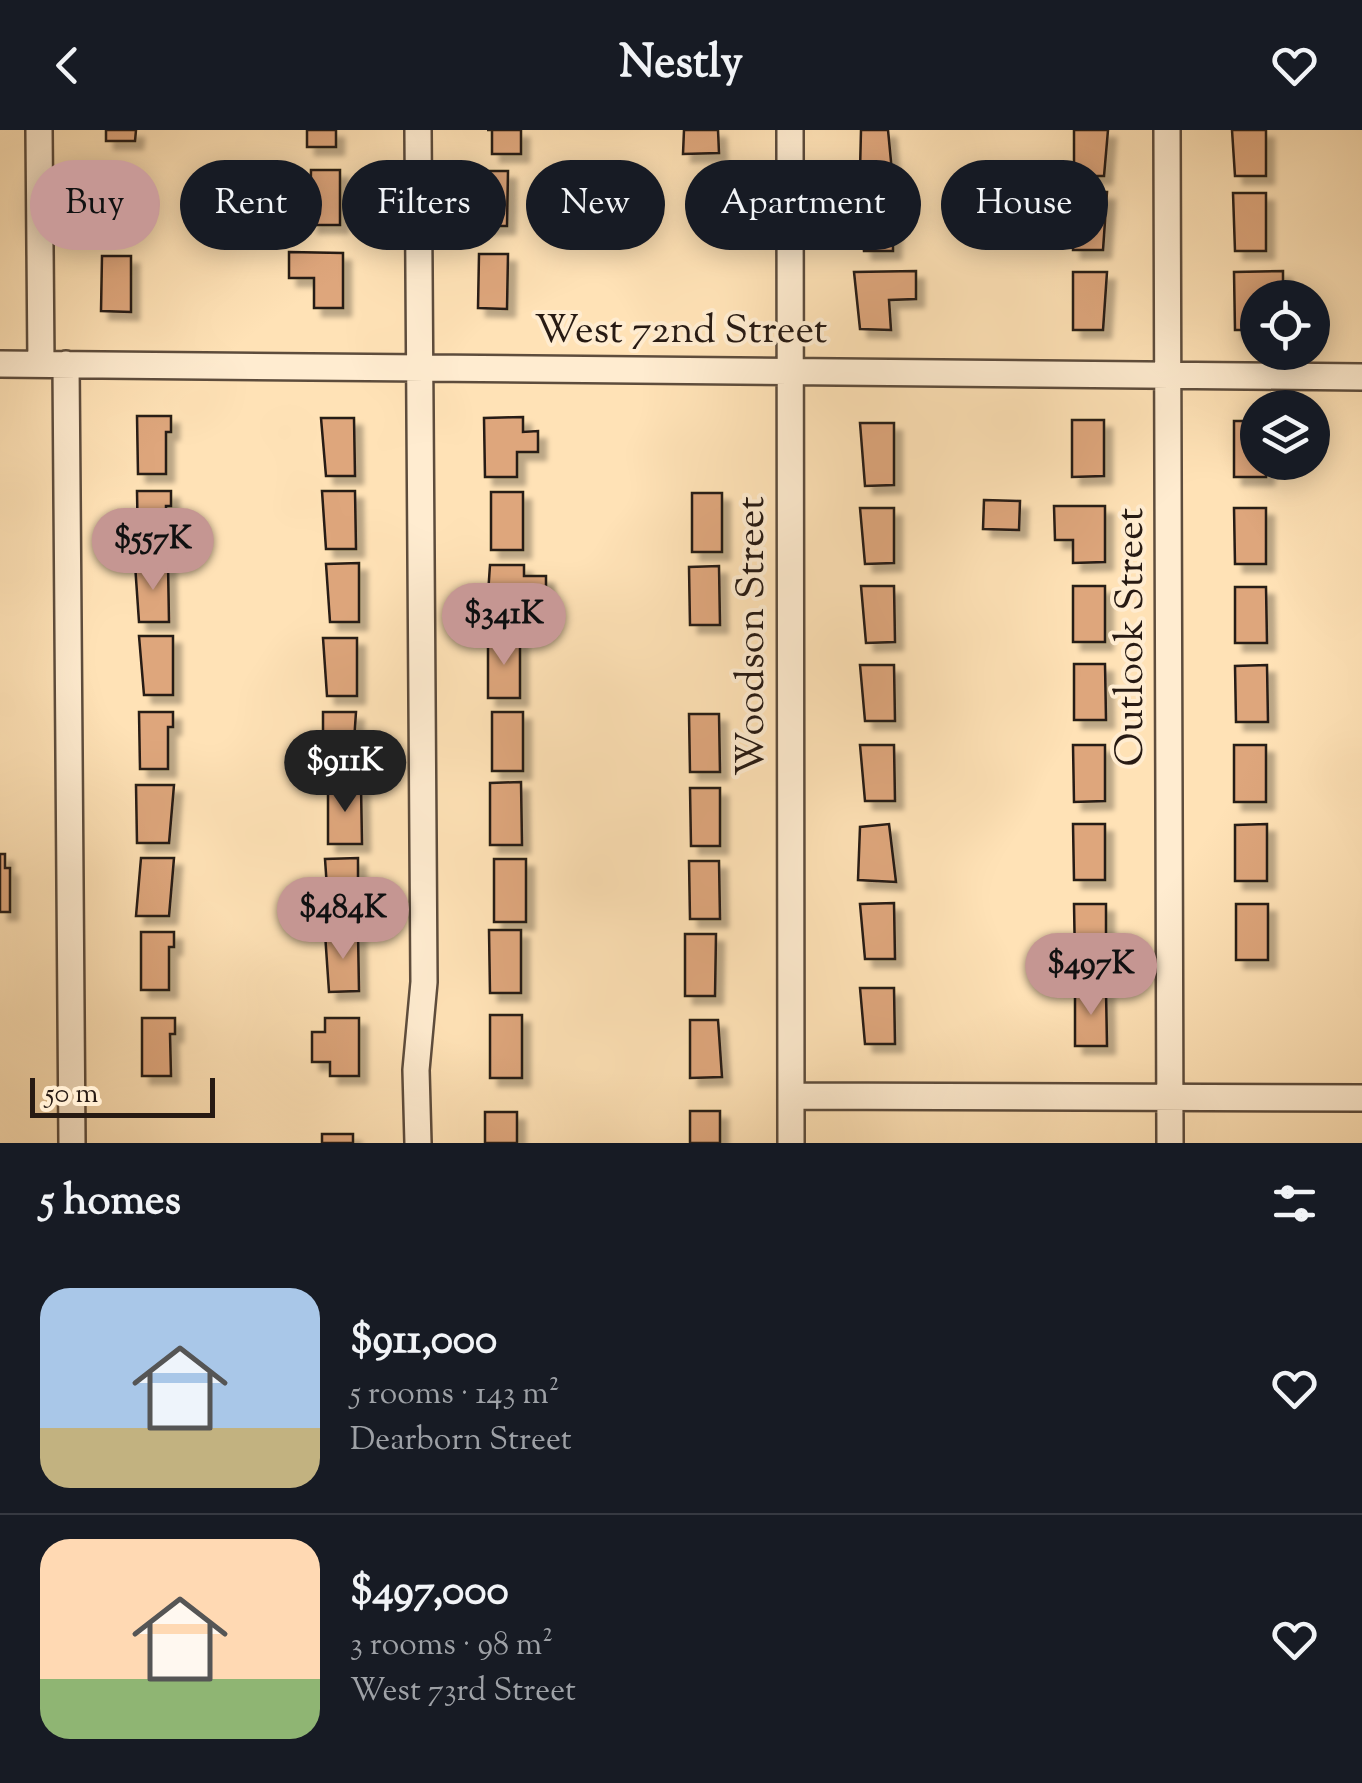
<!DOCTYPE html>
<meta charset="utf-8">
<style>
:root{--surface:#171b24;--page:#20242c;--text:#f1f3f6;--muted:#9ea1a6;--line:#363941;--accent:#c59692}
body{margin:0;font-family:"Sorts Mill Goudy",serif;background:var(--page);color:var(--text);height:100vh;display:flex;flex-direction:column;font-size:38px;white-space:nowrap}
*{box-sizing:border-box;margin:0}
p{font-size:32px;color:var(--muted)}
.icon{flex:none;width:55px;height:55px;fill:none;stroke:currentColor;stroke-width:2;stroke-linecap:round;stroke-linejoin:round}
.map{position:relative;height:1013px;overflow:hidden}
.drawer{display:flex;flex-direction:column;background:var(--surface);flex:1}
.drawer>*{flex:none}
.top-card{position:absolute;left:30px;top:30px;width:1302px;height:90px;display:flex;gap:20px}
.buttons{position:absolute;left:1240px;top:150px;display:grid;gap:20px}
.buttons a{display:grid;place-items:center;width:90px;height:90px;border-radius:50%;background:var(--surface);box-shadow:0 5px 25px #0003;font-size:50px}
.scale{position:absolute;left:30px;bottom:25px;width:185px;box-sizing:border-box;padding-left:10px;border:5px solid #271a13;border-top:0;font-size:28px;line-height:35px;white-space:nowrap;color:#271a13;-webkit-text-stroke:8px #ffecd0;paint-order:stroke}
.price{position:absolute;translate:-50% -85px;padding:0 22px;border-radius:35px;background:var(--accent);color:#111;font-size:32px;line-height:65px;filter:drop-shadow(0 2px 5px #0008)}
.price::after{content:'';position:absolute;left:50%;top:60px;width:30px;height:22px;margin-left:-15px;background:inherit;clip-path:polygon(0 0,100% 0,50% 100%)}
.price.on{background:#222;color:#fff}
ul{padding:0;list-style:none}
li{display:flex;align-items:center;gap:30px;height:250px;padding:0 40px}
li+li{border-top:2px solid var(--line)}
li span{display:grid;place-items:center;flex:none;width:280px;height:200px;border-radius:30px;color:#555}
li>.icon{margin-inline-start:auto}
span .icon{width:120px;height:120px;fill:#fffc;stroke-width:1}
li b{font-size:42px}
h2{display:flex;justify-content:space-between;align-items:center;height:120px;padding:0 40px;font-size:42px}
.pill{padding:0 35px;border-radius:45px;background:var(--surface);box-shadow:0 5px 25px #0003;font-size:35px;line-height:90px}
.pill.on{background:var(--accent);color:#111}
header{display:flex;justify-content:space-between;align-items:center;height:130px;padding:0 40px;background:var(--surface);font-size:45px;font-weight:800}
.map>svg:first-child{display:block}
.building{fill:#dea67c;stroke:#271a13;stroke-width:2.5;filter:url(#shadow)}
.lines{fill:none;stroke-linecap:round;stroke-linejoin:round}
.minor-casing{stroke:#5d4c3c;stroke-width:30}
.minor{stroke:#ffecd0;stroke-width:25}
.labels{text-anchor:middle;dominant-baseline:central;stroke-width:8;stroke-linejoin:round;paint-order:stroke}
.street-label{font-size:40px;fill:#271a13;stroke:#ffecd0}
</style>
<header><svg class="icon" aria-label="back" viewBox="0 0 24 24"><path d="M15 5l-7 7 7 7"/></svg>Nestly<svg class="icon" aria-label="heart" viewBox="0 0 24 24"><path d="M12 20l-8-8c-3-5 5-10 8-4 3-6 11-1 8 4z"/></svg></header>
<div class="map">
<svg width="1362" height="1013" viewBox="0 0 1362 1013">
<defs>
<filter id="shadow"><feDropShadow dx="8" dy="8" stdDeviation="2.5" flood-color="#0004"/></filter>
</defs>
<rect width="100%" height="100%" fill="#ffe2b6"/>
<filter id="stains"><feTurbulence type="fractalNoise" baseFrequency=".002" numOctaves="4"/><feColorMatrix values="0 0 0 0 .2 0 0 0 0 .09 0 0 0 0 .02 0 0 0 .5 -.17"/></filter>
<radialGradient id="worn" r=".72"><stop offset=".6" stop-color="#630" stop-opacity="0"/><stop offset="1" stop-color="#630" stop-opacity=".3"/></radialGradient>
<path class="building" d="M106 0H136L135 11H106Z
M307 0H336V17H307Z
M487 0H521V24H492V0Z
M684 0H718L719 23 683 24Z
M861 0H888L892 42 860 41Z
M1074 0H1108L1104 46H1074Z
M1232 0H1266V46H1235Z
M311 40H340V95H310Z
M104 41H133L132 97 103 96Z
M479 41H508L507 96H478Z
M859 62H893V121H864Z
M1073 62H1107L1103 120H1073Z
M1233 63H1266V121H1235Z
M289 122 343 123V178H314V148H289Z
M479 124H508L507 179 478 178Z
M102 126H131V182L101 181Z
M916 141V169L889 170 891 200 860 199 854 142Z
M1283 141V166L1258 168V200H1235L1234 142Z
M1073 142H1107L1103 200H1073Z
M137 286H171V302H166V344H138Z
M523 287V302L538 301V322H517V347H485L484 288Z
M321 288H354L355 346H326Z
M1072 290H1104V346L1072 347Z
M1234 291H1258V332H1266V347H1234Z
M860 293H894V355L865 356Z
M137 361H171V376H166V418H138Z
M322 361H355L356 419H326Z
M491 362H523V420H491Z
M692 363H722V422H692Z
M984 370 1020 371 1019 400 983 399Z
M1054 376H1105V432L1073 433V410H1055Z
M860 378H894V433L865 434Z
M1234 378H1266V434H1235Z
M359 433V492H330L326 434Z
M135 434H168L169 492H139Z
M490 435H524V446H546V472H520V494H486Z
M719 436 720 495H690L689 437Z
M861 456H894L895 512 866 513Z
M1073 456H1105V512H1073Z
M1235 457H1266L1267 513H1235Z
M139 506H173V565H144Z
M323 508H357V566H327Z
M488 509H520V568H488Z
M1074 534H1105L1106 590H1074Z
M860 535H894L895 591H865Z
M1267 535 1268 592H1236L1235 536Z
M139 582H173V597H168V639H140Z
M323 582H356L352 640H323Z
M492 582H523V641H492Z
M689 584H719L720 642H690Z
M860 615H894L895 671H865Z
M1073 615H1105V671L1074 672Z
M1234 615H1266V672H1234Z
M521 652 522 715H490V653Z
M136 655H174L169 713H137Z
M328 656H361L362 714H328Z
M690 658H720V716H691Z
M889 694 896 752 858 750 860 697Z
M1073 694H1105V750H1074Z
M1267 694V751H1235V695Z
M0 724H5V738H10V782H0Z
M141 728H174L169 786H136Z
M358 728V786L329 787 325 729Z
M494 729H526V792H494Z
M689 731H719L720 789H690Z
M894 773 895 829H865L860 774Z
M1074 774H1106V830H1075Z
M1236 774H1268V830H1236Z
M489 800H521V863H490Z
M141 802H174V817H169V860H141Z
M325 803H358L359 861 329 862Z
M685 804H716L715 866H685Z
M860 858H894L895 914H865Z
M1075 860H1106L1107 916H1075Z
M490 885H522V948H490Z
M142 888H175V904H170L171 946H142Z
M325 888H359V946H330V932H312V902H325Z
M690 890H718L722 947 690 948Z
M690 981H720V1013H690Z
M485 982H517V1013H485Z
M322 1004H353V1013H322Z"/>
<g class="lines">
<defs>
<path id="minor" d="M39 0 41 234
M418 0 424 852 416 940 418 1013
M790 0 791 1013
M1167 0 1170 1013
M0 234 1362 247
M66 234 72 1013
M791 966 1362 968"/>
</defs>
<use href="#minor" class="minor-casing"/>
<use href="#minor" class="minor"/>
</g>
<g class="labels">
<g class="street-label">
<text x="681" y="202">West 72nd Street</text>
<text transform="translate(753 506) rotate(-90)">Woodson Street</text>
<text transform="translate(1132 507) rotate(-90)">Outlook Street</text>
</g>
</g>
<rect width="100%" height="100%" filter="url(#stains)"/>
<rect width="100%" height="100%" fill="url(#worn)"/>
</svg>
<div class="buttons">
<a><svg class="icon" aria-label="locate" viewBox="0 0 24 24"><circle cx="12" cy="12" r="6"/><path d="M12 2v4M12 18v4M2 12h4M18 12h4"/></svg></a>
<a><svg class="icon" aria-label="layers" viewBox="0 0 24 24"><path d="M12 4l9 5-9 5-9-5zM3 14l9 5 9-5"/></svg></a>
</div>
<div class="scale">50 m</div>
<b class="price" style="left:153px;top:463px">$557K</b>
<b class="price" style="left:504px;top:538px">$341K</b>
<b class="price on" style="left:345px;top:685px">$911K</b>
<b class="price" style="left:343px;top:832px">$484K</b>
<b class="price" style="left:1091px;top:888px">$497K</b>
<div class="top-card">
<a class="pill on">Buy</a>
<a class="pill">Rent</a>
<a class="pill">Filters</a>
<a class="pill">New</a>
<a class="pill">Apartment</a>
<a class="pill">House</a>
</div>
</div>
<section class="drawer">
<h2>5 homes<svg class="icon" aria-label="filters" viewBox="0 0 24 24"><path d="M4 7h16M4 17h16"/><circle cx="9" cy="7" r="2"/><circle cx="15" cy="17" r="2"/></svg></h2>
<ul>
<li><span style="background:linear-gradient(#a9c7e8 70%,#c2b280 0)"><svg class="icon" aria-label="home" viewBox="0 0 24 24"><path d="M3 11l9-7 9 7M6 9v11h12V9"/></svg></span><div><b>$911,000</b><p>5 rooms · 143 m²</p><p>Dearborn Street</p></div><svg class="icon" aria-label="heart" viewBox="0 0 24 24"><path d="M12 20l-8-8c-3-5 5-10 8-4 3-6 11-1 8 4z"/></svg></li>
<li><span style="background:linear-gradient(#ffd9b3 70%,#8fb573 0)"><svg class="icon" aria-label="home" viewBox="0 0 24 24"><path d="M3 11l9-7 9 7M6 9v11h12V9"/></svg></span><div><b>$497,000</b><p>3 rooms · 98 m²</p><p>West 73rd Street</p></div><svg class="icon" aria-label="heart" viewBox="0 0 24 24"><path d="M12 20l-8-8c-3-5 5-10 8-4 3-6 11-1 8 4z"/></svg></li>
</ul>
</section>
